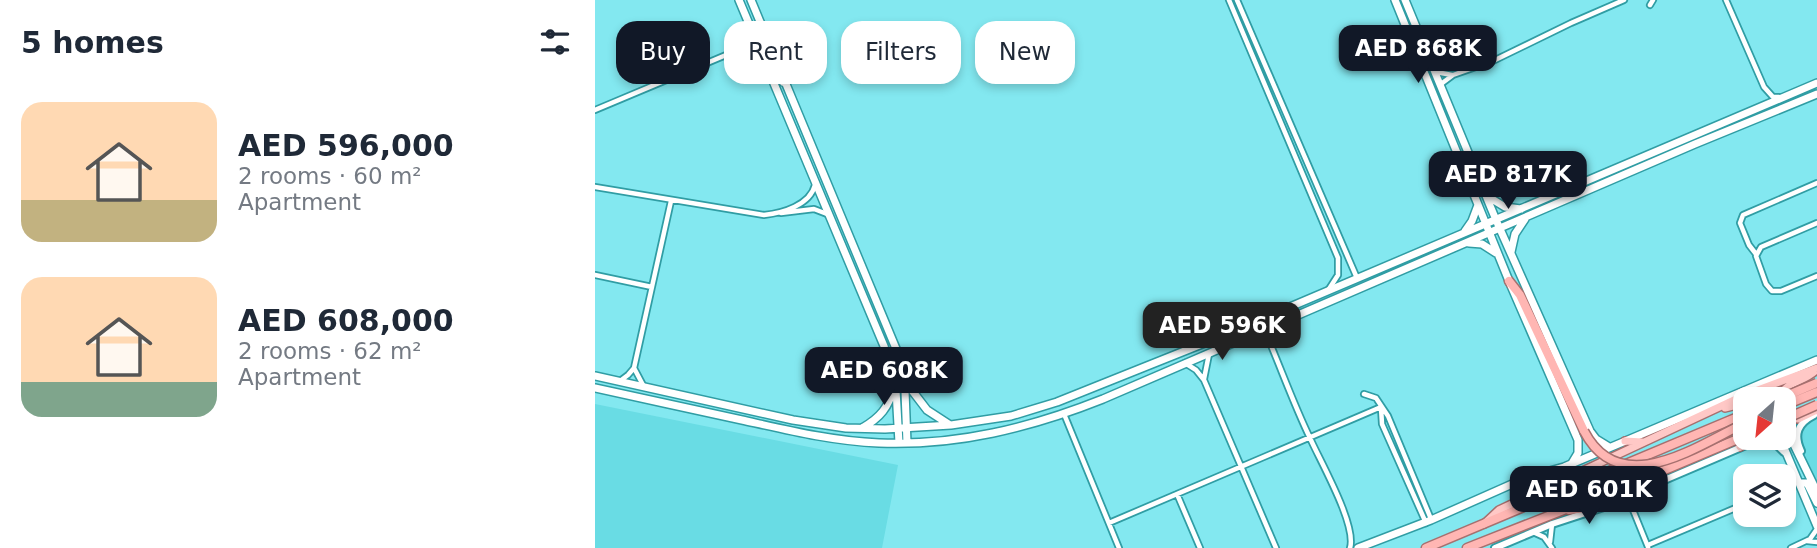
<!DOCTYPE html>
<meta charset="utf-8">
<style>
:root{--surface:#fff;--page:#f2f2f3;--text:#1f2937;--muted:#747a83;--accent:#111827}
body{margin:0;font-family:"DejaVu Sans",sans-serif;background:var(--page);color:var(--text);height:100vh;display:flex;flex-direction:column;font-size:26px;white-space:nowrap}
*{box-sizing:border-box;margin:0}
p{font-size:23px;color:var(--muted)}
.icon{flex:none;width:38px;height:38px;fill:none;stroke:currentColor;stroke-width:2;stroke-linecap:round;stroke-linejoin:round}
.map{position:relative;flex:1;overflow:hidden}
.drawer{display:flex;flex-direction:column;background:var(--surface);width:595px}
.drawer>*{flex:none}
.hud{position:absolute;left:21px;top:21px;width:665px;height:63px;display:flex;gap:14px}
.needle{width:46px;rotate:207deg}
.fabs{position:absolute;left:1138px;top:387px;display:grid;gap:14px}
.fabs a{display:grid;place-items:center;width:63px;height:63px;border-radius:14px;background:var(--surface);box-shadow:0 4px 10px #0003;font-size:35px}
.price{position:absolute;translate:-50% -60px;padding:0 16px;border-radius:14px;background:var(--accent);color:#fff;font-size:23px;line-height:46px;filter:drop-shadow(0 2px 4px #0008)}
.price::after{content:'';position:absolute;left:50%;top:42px;width:21px;height:16px;margin-left:-10px;background:inherit;clip-path:polygon(0 0,100% 0,50% 100%)}
.price.selected{background:#222;color:#fff}
ul{padding:0;list-style:none}
li{display:flex;align-items:center;gap:21px;height:175px;padding:0 21px}
li span{display:grid;place-items:center;flex:none;width:196px;height:140px;border-radius:21px;color:#555}
li>.icon{margin-inline-start:auto}
span .icon{width:84px;height:84px;fill:#fffc;stroke-width:1}
li b{font-size:30px}
h2{display:flex;justify-content:space-between;align-items:center;height:84px;padding:0 21px;font-size:30px}
.chip{padding:0 24px;border-radius:21px;background:var(--surface);box-shadow:0 4px 10px #0003;font-size:24px;line-height:63px}
.chip.selected{background:var(--accent);color:#fff}
main{display:flex;flex:1;min-height:0}
.map>svg:first-child{display:block}
.built{fill:#69dce4}
.lines{fill:none;stroke-linecap:round;stroke-linejoin:round}
.minor-casing{stroke:#309da4;stroke-width:8}
.tertiary-casing{stroke:#309da4;stroke-width:10}
.secondary-casing{stroke:#309da4;stroke-width:10}
.primary-casing{stroke:#a6706f;stroke-width:10}
.trunk-casing{stroke:#a6706f;stroke-width:11}
.minor{stroke:#fff;stroke-width:4.5}
.tertiary{stroke:#fff;stroke-width:6}
.secondary{stroke:#fff;stroke-width:7}
.primary{stroke:#ffc8c6;stroke-width:7}
.trunk{stroke:#ffb6b3;stroke-width:8}
.trunk-bridge-casing{stroke:#a6706f;stroke-width:11;stroke-linecap:butt}
.trunk-bridge{stroke:#ffb6b3;stroke-width:8}
</style>
<main>
<section class="drawer">
<h2>5 homes<svg class="icon" aria-label="filters" viewBox="0 0 24 24"><path d="M4 7h16M4 17h16"/><circle cx="9" cy="7" r="2"/><circle cx="15" cy="17" r="2"/></svg></h2>
<ul>
<li><span style="background:linear-gradient(#ffd9b3 70%,#c2b280 0)"><svg class="icon" aria-label="home" viewBox="0 0 24 24"><path d="M3 11l9-7 9 7M6 9v11h12V9"/></svg></span><div><b>AED 596,000</b><p>2 rooms · 60 m²</p><p>Apartment</p></div></li>
<li><span style="background:linear-gradient(#ffd9b3 75%,#7fa58c 0)"><svg class="icon" aria-label="home" viewBox="0 0 24 24"><path d="M3 11l9-7 9 7M6 9v11h12V9"/></svg></span><div><b>AED 608,000</b><p>2 rooms · 62 m²</p><p>Apartment</p></div></li>
</ul>
</section>
<div class="map">
<svg width="1222" height="548" viewBox="0 0 1222 548">
<rect width="100%" height="100%" fill="#83e8f0"/>
<path class="built" d="M1222 403V487L1201 437V424L1203 417Z
M0 404 303 465 287 548H0Z"/>
<g class="lines">
<defs>
<path id="minor" d="M634 0 743 258V275L734 289
M642 0 762 278
M1131 0 1169 87 1178 97H1184
M1055 5 1058 0
M148 50 166 56
M841 72 857 75
M846 84 858 75 898 61 976 23 1029 0
M0 110 162 42
M0 187 169 215C188 213 215 205 220 185
M186 213 219 209 232 214
M1222 223 1166 247 1161 256 1171 284 1177 291H1186L1222 276
M1161 254 1154 245 1145 223 1148 215 1222 183
M0 275 57 287
M662 333 675 343C688 374 700 407 715 438 725 461 762 525 755 548
M590 363 601 370 609 380 681 548
M39 368 48 385
M609 379 614 354
M25 381 33 375 39 368 76 201
M769 394 781 398 793 416 836 519
M786 408 787 424 831 523
M469 414 524 548
M1188 488 1195 483 1198 471
M582 494 605 548
M1028 501 1038 510 1053 547
M514 523 786 407
M938 532 949 537 957 548
M1212 541 1222 542
M955 542 957 524
M1053 545 1150 504
M1196 548 1215 539 1222 529"/>
<path id="tertiary" d="M1206 451C1198 434 1203 423 1219 415
M1045 493 1060 484 1163 440H1177L1189 452
M900 548 957 524 1036 498"/>
<path id="secondary" d="M144 0 289 346 301 390 304 443
M156 0 302 351 310 391 312 443
M800 0 914 281 983 440V453L977 463
M810 0 901 220 995 431 1001 439 1014 447
M163 43 170 48 188 82
M892 196 910 207 926 209
M870 231 877 221 883 205
M874 243 887 244 901 253
M916 252 920 234 930 219
M0 376 198 420 251 428 290 429 356 425 416 416 462 402 622 338 1222 83
M309 380 332 410 355 425
M0 388C49 399 98 409 147 420 192 430 237 441 284 443 362 446 435 428 508 399L1100 144 1222 94
M1152 394 1172 399
M1188 422 1222 492
M267 428C285 418 294 407 299 387
M1185 438 1222 526
M1205 483H1212L1222 503
M763 548 836 520 933 477 969 467 1222 360"/>
<path id="primary" d="M1222 369C1212 381 1193 381 1187 393L1198 418 1203 419 1222 410
M1130 408 1150 403
M1030 441 1047 442
M1145 447 1157 438
M926 494 941 485 951 472
M889 524 904 510 1152 394 1222 368"/>
<path id="trunk" d="M914 281 925 295 989 431
M974 510 991 508 1049 491
M831 548 1150 414
M872 548 1060 474 1150 436"/>
</defs>
<use href="#minor" class="minor-casing"/>
<use href="#tertiary" class="tertiary-casing"/>
<use href="#secondary" class="secondary-casing"/>
<use href="#primary" class="primary-casing"/>
<use href="#trunk" class="trunk-casing"/>
<use href="#minor" class="minor"/>
<use href="#tertiary" class="tertiary"/>
<use href="#secondary" class="secondary"/>
<use href="#primary" class="primary"/>
<use href="#trunk" class="trunk"/>
<defs>
<path id="trunk-bridge" d="M1184 399 1222 383
M1188 406 1222 392
M1188 420 1222 405
M989 431C1025 501 1102 446 1150 423"/>
</defs>
<use href="#trunk-bridge" class="trunk-bridge-casing"/>
<use href="#trunk-bridge" class="trunk-bridge"/>
</g>
</svg>
<div class="fabs">
<a><svg class="needle" viewBox="-14 -14 28 28"><path d="M0-13l5 13h-10z" fill="#e53935"/><path d="M0 13l5-13h-10z" fill="#747a83"/></svg></a>
<a><svg class="icon" aria-label="layers" viewBox="0 0 24 24"><path d="M12 4l9 5-9 5-9-5zM3 14l9 5 9-5"/></svg></a>
</div>
<b class="price" style="left:823px;top:85px">AED 868K</b>
<b class="price" style="left:913px;top:211px">AED 817K</b>
<b class="price selected" style="left:627px;top:362px">AED 596K</b>
<b class="price" style="left:289px;top:407px">AED 608K</b>
<b class="price" style="left:994px;top:526px">AED 601K</b>
<div class="hud">
<a class="chip selected">Buy</a>
<a class="chip">Rent</a>
<a class="chip">Filters</a>
<a class="chip">New</a>
</div>
</div>
</main>
